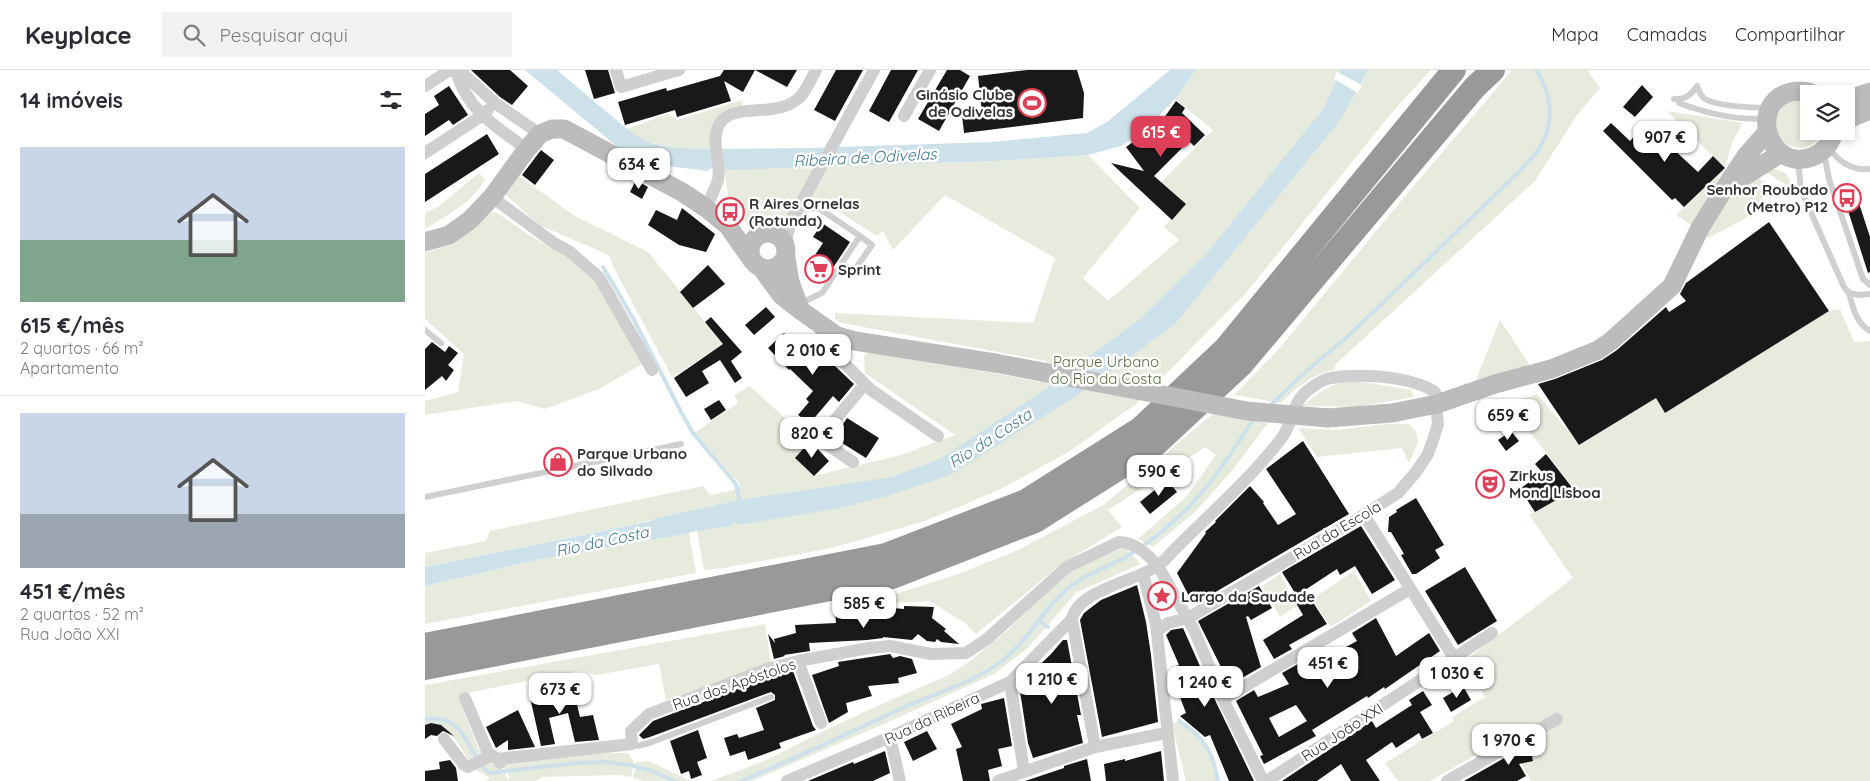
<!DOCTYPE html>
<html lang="pt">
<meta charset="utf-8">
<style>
:root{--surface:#fff;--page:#f2f2f3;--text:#2b2b33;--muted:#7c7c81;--line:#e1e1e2;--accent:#dd4058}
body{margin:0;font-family:Quicksand,sans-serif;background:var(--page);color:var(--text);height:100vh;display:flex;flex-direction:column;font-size:19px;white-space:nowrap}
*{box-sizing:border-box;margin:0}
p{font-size:16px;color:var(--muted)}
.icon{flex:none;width:28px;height:28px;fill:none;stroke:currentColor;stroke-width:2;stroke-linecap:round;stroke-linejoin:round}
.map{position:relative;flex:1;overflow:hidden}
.sheet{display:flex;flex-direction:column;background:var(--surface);width:425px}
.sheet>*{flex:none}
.fabs{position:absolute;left:1375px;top:15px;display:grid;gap:10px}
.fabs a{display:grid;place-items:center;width:55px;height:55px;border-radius:0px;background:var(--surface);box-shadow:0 2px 8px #0003;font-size:25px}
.price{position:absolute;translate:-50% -42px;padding:0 11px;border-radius:10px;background:#fff;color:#222;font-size:16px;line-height:32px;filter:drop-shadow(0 1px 2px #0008)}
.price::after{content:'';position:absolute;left:50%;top:30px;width:15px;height:11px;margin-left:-8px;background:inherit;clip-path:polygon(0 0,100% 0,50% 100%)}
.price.active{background:var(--accent);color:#fff}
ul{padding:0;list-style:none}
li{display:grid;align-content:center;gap:10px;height:265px;padding:0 20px}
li+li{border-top:1px solid var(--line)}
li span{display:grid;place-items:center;height:155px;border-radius:0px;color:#555}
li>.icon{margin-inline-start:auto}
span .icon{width:90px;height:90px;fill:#fffc;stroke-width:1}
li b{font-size:21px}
h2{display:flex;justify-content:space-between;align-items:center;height:60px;padding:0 20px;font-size:21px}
header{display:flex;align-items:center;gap:30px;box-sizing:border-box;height:70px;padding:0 25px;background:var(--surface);border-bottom:1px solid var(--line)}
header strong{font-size:24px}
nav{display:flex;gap:28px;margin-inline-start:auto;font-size:18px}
.search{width:350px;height:45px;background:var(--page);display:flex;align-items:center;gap:12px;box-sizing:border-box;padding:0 18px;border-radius:0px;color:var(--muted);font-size:19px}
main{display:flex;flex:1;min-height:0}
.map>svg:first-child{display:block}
.green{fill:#e6ebde}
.water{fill:#cce1ea}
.pier{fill:#fff}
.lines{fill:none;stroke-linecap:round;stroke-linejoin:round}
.stream{stroke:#cce1ea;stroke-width:4}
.river{stroke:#cce1ea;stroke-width:21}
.building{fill:#191919;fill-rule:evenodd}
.lane{stroke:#cfcfcf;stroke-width:6}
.street{stroke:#cfcfcf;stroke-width:12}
.secondary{stroke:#bcbcbc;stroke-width:19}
.highway{stroke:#999;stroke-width:24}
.secondary-bridge{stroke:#bcbcbc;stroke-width:19}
.labels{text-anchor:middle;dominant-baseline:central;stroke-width:5;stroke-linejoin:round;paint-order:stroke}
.poi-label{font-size:15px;font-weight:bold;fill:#323232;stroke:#fff;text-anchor:start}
.park-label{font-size:15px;fill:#596c41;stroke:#fff}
.street-label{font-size:15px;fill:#323232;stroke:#fff}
.water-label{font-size:16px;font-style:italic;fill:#437991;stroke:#fff}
</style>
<header>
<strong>Keyplace</strong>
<div class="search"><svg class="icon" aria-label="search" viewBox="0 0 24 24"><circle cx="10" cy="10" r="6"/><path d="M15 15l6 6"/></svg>Pesquisar aqui</div>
<nav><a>Mapa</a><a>Camadas</a><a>Compartilhar</a></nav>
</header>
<main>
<section class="sheet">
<h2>14 imóveis<svg class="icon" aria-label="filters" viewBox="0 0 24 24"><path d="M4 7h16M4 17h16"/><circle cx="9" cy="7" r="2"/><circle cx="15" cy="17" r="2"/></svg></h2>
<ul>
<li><span style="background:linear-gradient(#c9d6e8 60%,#7fa58c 0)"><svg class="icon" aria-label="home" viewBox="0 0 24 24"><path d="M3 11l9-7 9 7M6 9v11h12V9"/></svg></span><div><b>615 €/mês</b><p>2 quartos · 66 m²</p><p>Apartamento</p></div></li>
<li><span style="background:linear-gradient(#c9d6e8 65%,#9aa5b1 0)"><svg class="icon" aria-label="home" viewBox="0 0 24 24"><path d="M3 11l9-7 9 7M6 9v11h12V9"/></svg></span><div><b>451 €/mês</b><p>2 quartos · 52 m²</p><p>Rua João XXI</p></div></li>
</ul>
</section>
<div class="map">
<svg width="1445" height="711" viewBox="0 0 1445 711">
<rect width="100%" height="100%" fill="#fff"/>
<path class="green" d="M771 0H1006L970 39 820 224 711 334 645 381 576 419 500 451 407 478 299 498 279 500 272 461 292 458 288 436 235 449 0 497V483L61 471 65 461 278 416 285 425 314 419V413L269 363 313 333 309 325 325 316 385 371 370 388 389 406 476 385 530 365 440 303 439 286 445 280 615 312 621 291 417 253 410 249V243L608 253 630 188 520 125 468 180 458 161 452 166 391 127 373 158 356 145C342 157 318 157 306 142L299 99 571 91 663 85 715 138 658 208 683 231 754 170 739 157 761 134 736 112 788 60 750 29Z
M1087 0H1162L1175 18 1152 45 1110 111 912 293 908 300C885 306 873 316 856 333L809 325 853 280 965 144Z
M1365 29 1384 30V61H1398C1391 82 1367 82 1354 69 1349 46 1345 44 1365 29Z
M316 30 318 37C288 41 286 52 286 79 256 80 225 78 201 59L243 44 252 50Z
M1242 41 1318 53 1308 70 1300 98 1266 155 1251 145 1300 98Z
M1347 98 1361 103 1368 117 1366 118 1339 101Z
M54 103 60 109C48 133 22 145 0 159V143L14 136Z
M90 103 150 146 223 182 298 274 247 307 190 200 184 185 114 155 80 124Z
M1332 107 1345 116 1326 144 1316 151 1283 168 1281 165 1299 134 1314 119Z
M71 142 104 165 160 198 173 212 217 294 174 319 120 339 91 331 0 345V331L33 322 39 284 0 249V183L24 175 64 143Z
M1415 239 1429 272 1445 271V711H1106L1083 669 1054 689 1051 685 1005 711H973L960 693 1029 651 1027 647 1060 627 1038 592 1148 508 1104 445 1149 419 1083 334 1112 324 1155 375 1231 328 1240 343 1404 241Z
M1075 250 1106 297 1093 301 1051 310Z
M925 311 945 313 986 320 989 327 931 337 877 336C892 325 906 312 925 311Z
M789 343 843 353 806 402 769 443 728 477 713 469 762 426 791 385 780 377 683 440 697 457 635 495 551 564 540 553 504 531 440 534 533 504 593 480 678 435Z
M962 354H984L991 361 993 373 984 393 977 378 892 387 873 358 912 360Z
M264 463 271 503 0 554V516L111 490Z
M700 477 716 494 652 522 603 578 569 604 466 651 327 711H286L342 690 386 667 454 635 526 604 545 591 584 559 642 501Z
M929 501 946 531 906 557 887 529Z
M855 504 872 536 855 547 837 516Z
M340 554 346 594 300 612 241 630 234 594 171 605 154 601 41 623 37 637 53 678 59 686 46 693C35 678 22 648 0 655V615Z
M755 652C778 667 789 684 793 711H761C757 691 750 673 748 653Z
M181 683H203L209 692 206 707 195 705 117 707 111 711H60L65 708 49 699 62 692 74 693 83 709 85 708 76 692Z
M224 691 266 711H218L208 708 211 692Z"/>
<path class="water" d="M100 0H132L208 64 226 73 243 77 270 79 384 78 567 72 662 63 682 52 745 0H771L750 29 721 59 696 76 663 85 571 91 303 100 288 97 282 101 243 96 224 92 195 79Z
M916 0H943L916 49 751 253 685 302 651 296 714 250 782 183 899 38Z
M628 314 660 320 525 405 465 425 415 438 313 455 303 432 467 407 515 389Z
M297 433 307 456 272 461 268 442Z
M261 444 264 463 111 490 0 516V497Z"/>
<path class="pier" d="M912 2 937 15 933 23 909 9Z"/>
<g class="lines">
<path class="stream" d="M178 197 208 248 256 342 268 363 311 414 315 433
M844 337 878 304 922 267 1095 101C1101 93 1110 86 1115 77 1130 53 1127 23 1111 0
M614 550 623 557
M0 649C44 644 40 683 64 703L152 693 181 692 206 695 227 701 250 711
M754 651C779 667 788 682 793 711
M316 711C372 688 427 661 482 636 514 622 549 612 577 591 604 570 619 537 646 516 664 502 687 496 706 484 762 448 793 406 827 351L831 348"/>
<path class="river" d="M619 334 692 282
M235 458 316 441 335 440"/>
</g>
<path class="building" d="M46 0H85L103 16 87 35 75 27Z
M160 0H183L190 23 169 29Z
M299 0H330L318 22 299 11 306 31 252 47 250 40 200 55 193 32 241 18 242 21 295 6Z
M330 0H372L362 17Z
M411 0H438L410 51 389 40Z
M466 0H493L464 52 444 41Z
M522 0H535L545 6 514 61 493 49Z
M602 0H652L659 23 658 48 539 63 537 45 557 43 553 6Z
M1217 15 1228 27 1210 47 1198 37Z
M24 16 43 45 28 55 24 50 0 66V44L14 35 9 26Z
M751 31 760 38 757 43 780 65 769 76 764 71 729 106 761 134 747 150 686 93 719 101 701 77 736 52Z
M1186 53 1205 71 1222 53 1231 62 1236 56 1252 71 1246 77 1273 102 1288 86 1300 98 1259 137 1250 128 1247 130 1178 61Z
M62 64 74 84 0 132V104Z
M116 80 129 90 110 115 97 105Z
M211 110 223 117 217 129 205 122Z
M1430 121 1445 167V202L1443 203 1418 125Z
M257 138 290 164 281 182 254 175 223 155 231 140 252 150Z
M1344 152 1404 241 1240 343 1231 328 1154 375 1113 314 1130 309 1177 290 1192 280 1241 237 1244 242 1261 231 1255 224 1261 213Z
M397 153 425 172 402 207 398 204 393 209 380 200 398 173 388 167Z
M283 195 300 214 268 238 255 222Z
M341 237 350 247 329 265 320 255Z
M286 247 317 282 306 291 317 308 310 313 295 290 277 301 284 313 261 327 249 308 298 274 280 252Z
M359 263 384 290 393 280 429 314 414 332 408 326 385 353 373 345 384 332 381 329 388 321 365 299 364 300 343 278Z
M7 272 20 282 24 276 33 283 23 295 29 300 21 311 17 306 0 320V279Z
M294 330 301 340 286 350 279 339Z
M422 348 454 368 441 388 409 368Z
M1086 361 1094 371 1081 381 1073 370Z
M385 371 404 391 389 406 370 388Z
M878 371 924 444 770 534 767 532 752 503 781 463 780 462 791 452 790 451 825 416 839 432 838 433 853 455 871 444 841 399Z
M1121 384 1149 420 1110 442 1095 419 1117 402 1110 394Z
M742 410 752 422 725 444 715 432Z
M991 428 1019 475 1010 480 1015 488 991 504H987L976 485 979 484 966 462H963L964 447 972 442 971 440Z
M936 456 970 510 947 524 930 496 915 505 912 499 880 520 902 554 864 575 867 579 849 589 838 570 878 545 871 533 875 531 857 502Z
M1040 497 1072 551 1033 575 1000 521Z
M712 515 721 552 726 585 733 652 677 667 655 550 659 543 676 530Z
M834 516 847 538 826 550 823 546 821 547 836 597 805 615 773 551Z
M479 536 509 537 507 548 521 559 519 561 534 574 516 572 512 569 510 572 502 571 493 564 487 570 458 567V568L442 570 384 573 385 581 359 585 360 586 349 589 343 564 350 573 349 569 371 563 370 555 411 553 410 539 437 538V542L468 538 479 539Z
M951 548 971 586 1004 563 1015 581 960 619 959 617 943 628 942 626 887 660 891 666 839 694 835 686 838 685 811 631 829 620 833 627 864 614 857 603 880 590 884 597 932 571 927 563ZM871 635 882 651 854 667 844 648Z
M758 558 791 632 829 711H804L785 665 780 667 755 646 761 643 748 609 755 606 751 596 754 595 741 565 746 560Z
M638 570H642L656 645H652L658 673 608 688 603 673 594 615 626 584Z
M465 584 468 588 475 586 487 589 492 603 473 608 474 613 443 616 447 626 421 633 423 642 404 653 387 605 414 596 413 592Z
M368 601 388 656 391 660 354 673 356 678 323 690 320 681 305 686 299 668 312 664 314 668 339 660 331 638 350 630V625L346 622 225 667 218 669 214 665 228 651 344 607Z
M139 614 143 632 151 630 155 647 168 645 174 670 150 672 143 643 124 648 130 674 116 676 104 623Z
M1038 616 1046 630 1026 642 1018 628Z
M998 621 1007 635 995 642 1008 663 997 669 994 663 971 678 967 672 941 690 955 711H926L916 694 892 711H857L947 651 951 658 987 635 984 630Z
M579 628 587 676 573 679 577 696 563 700 565 711H538L531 679 537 677 526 654 557 639 556 634Z
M93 640 110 677 83 680V670L71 678 61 657Z
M6 653 16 655 29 666 18 661 12 666 6 665 0 669V655Z
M273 660 282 688 272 692 277 705 266 709 264 701 256 704 245 671Z
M502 661 512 679 488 691 479 672Z
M1116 667 1120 675 1106 682 1108 691 1094 694 1101 706 1092 711H1039Z
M460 681 465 703 448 711H383L428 692 429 694Z
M736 681 739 711H681L679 694 700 689V691Z
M662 689 666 711H600L639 698V696Z
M25 690 31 698 33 711H0V701L15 699 14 692Z"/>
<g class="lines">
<path class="lane" d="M1249 29C1261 29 1265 26 1272 16 1274 20 1275 25 1278 27 1285 36 1330 38 1341 38
M1254 33C1281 43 1313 51 1341 48
M1403 77C1413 91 1427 101 1445 99
M1399 83 1404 109 1438 209 1445 215
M1373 90 1376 120 1419 217 1424 223 1434 225 1445 224
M417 194 429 201 447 175 435 166
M1424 223C1428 238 1431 253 1445 261
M374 234 397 223 435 166 395 139 374 137
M0 260 16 273
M0 427 256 374
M207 674 213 676 227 672 346 627"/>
<path class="street" d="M31 0C40 38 72 58 102 79
M34 0 70 33 115 64
M191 0 196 17 254 0
M0 16 25 0
M479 46 505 0
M0 83 58 45 63 40
M67 127 129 173 145 182 174 207 227 300
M281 138C285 129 290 119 293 110 297 92 284 70 295 53 310 31 354 50 376 26 382 19 386 9 391 0
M350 164 367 148 374 137 449 0
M360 174 367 148
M394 254 400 274 446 320 513 366
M428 392 394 369 440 314
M939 445 1029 588
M718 504 731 554 748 711
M647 549 670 677
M373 591 396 653
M585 612 599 701
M40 628 63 683 73 689
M798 629 985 519
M465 667 475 711
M19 669 39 695 43 697 67 685
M75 693 73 689 207 674 206 661 224 644 342 599 373 591 444 578 465 576 506 584 541 583 562 569 642 497 694 472C711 472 728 488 737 503L769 560 798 629 838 711
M362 711 465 667 585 612 647 549C652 521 709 511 731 497 738 493 744 485 750 479 786 443 825 409 856 369 870 351 865 332 886 318 891 314 900 309 906 308 934 303 986 306 1010 322L1013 354 1008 370 1003 384 991 402 973 423 926 453 763 548 743 553 732 561
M573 711 670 677 741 663
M842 711 1067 563
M1022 711 1132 649"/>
<path class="secondary" d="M1389 24C1381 20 1373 21 1366 22 1322 32 1343 103 1387 87 1398 83 1407 73 1409 61
M1421 30 1445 22
M1421 50 1445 40
M1304 116 1356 83
M325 181a18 18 0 1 1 36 0a18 18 0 1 1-36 0Z
M0 172 24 165 45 150 67 127 102 79 115 64 127 59H139L257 122 281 138 303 156 327 190
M361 188 365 212 375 239
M337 199 356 225 375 240 412 266 430 271 570 293
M903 348 967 343 1012 334 1070 314 1126 299 1173 280 1186 271 1247 216 1275 158 1299 119 1321 86 1342 62"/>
<path class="highway" d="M0 575 461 485 601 431 715 359 800 279 1029 0
M0 598 467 507 610 451 729 376 816 295 1050 17 1068 0"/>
<path class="secondary-bridge" d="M570 293 822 341 903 348"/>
</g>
<defs>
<symbol id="stadium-ring" viewBox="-11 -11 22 22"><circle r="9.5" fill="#fff" stroke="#dd4058" stroke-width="1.5"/><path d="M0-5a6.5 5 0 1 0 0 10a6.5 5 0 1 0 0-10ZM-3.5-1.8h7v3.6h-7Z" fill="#dd4058"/></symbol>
<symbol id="bus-ring" viewBox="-11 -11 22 22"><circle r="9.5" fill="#fff" stroke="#dd4058" stroke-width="1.5"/><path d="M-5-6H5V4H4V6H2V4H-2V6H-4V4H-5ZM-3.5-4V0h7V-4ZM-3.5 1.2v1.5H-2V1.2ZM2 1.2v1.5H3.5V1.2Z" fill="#dd4058"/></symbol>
<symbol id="supermarket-ring" viewBox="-11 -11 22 22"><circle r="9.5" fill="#fff" stroke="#dd4058" stroke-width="1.5"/><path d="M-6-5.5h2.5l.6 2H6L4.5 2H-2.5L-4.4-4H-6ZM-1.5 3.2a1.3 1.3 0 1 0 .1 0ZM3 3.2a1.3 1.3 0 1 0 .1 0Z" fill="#dd4058"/></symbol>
<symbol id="shop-ring" viewBox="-11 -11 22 22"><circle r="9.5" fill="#fff" stroke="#dd4058" stroke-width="1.5"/><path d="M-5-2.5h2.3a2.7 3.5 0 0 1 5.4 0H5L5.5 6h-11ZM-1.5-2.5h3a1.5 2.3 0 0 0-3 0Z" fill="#dd4058"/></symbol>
<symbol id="theatre-ring" viewBox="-11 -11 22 22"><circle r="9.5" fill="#fff" stroke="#dd4058" stroke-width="1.5"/><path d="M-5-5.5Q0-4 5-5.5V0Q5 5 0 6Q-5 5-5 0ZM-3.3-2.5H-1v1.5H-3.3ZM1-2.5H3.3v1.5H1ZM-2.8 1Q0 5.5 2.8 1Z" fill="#dd4058"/></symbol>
<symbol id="sight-ring" viewBox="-11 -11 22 22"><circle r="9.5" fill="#fff" stroke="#dd4058" stroke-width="1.5"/><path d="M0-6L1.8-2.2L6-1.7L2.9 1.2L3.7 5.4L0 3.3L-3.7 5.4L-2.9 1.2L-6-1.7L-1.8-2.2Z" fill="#dd4058"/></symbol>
</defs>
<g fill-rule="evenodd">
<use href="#stadium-ring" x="591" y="17" width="32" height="32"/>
<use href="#bus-ring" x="1406" y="112" width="32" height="32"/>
<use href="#bus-ring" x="289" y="126" width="32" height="32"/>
<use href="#supermarket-ring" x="378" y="183" width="32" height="32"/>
<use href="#shop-ring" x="117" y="376" width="32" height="32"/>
<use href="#theatre-ring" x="1049" y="398" width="32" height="32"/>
<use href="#sight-ring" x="721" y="510" width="32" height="32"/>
</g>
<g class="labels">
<g class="poi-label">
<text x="588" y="24" text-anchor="end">Ginásio Clube<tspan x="588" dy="17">de Odivelas</tspan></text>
<text x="1403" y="119" text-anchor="end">Senhor Roubado<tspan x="1403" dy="17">(Metro) P12</tspan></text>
<text x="324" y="133">R Aires Ornelas<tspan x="324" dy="17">(Rotunda)</tspan></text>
<text x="413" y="199">Sprint</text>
<text x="152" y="383">Parque Urbano<tspan x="152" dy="17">do Silvado</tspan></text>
<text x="1084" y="405">Zirkus<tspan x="1084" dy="17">Mond Lisboa</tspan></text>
<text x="756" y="526">Largo da Saudade</text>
</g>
<g class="park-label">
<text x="681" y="291">Parque Urbano<tspan x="681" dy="17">do Rio da Costa</tspan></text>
</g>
<g class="street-label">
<text transform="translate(912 460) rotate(-31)">Rua da Escola</text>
<text transform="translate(309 614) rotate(-19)">Rua dos Apóstolos</text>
<text transform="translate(507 648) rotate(-25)">Rua da Ribeira</text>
<text transform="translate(917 662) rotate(-33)">Rua João XXI</text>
</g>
<g class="water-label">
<text transform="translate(440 87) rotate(-3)">Ribeira de Odivelas</text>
<text transform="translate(565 368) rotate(-33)">Rio da Costa</text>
<text transform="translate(177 471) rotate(-12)">Rio da Costa</text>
</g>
</g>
</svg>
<div class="fabs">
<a><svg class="icon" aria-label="layers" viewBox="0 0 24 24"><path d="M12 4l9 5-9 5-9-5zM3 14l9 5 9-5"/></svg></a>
</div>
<b class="price active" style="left:736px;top:88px">615 €</b>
<b class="price" style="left:1240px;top:93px">907 €</b>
<b class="price" style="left:214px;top:120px">634 €</b>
<b class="price" style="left:388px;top:306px">2 010 €</b>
<b class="price" style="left:1083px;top:371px">659 €</b>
<b class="price" style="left:387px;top:389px">820 €</b>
<b class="price" style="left:734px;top:427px">590 €</b>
<b class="price" style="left:439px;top:559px">585 €</b>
<b class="price" style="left:903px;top:619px">451 €</b>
<b class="price" style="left:1032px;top:629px">1 030 €</b>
<b class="price" style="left:627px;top:635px">1 210 €</b>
<b class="price" style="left:780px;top:638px">1 240 €</b>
<b class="price" style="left:135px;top:645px">673 €</b>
<b class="price" style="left:1084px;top:696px">1 970 €</b>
</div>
</main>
